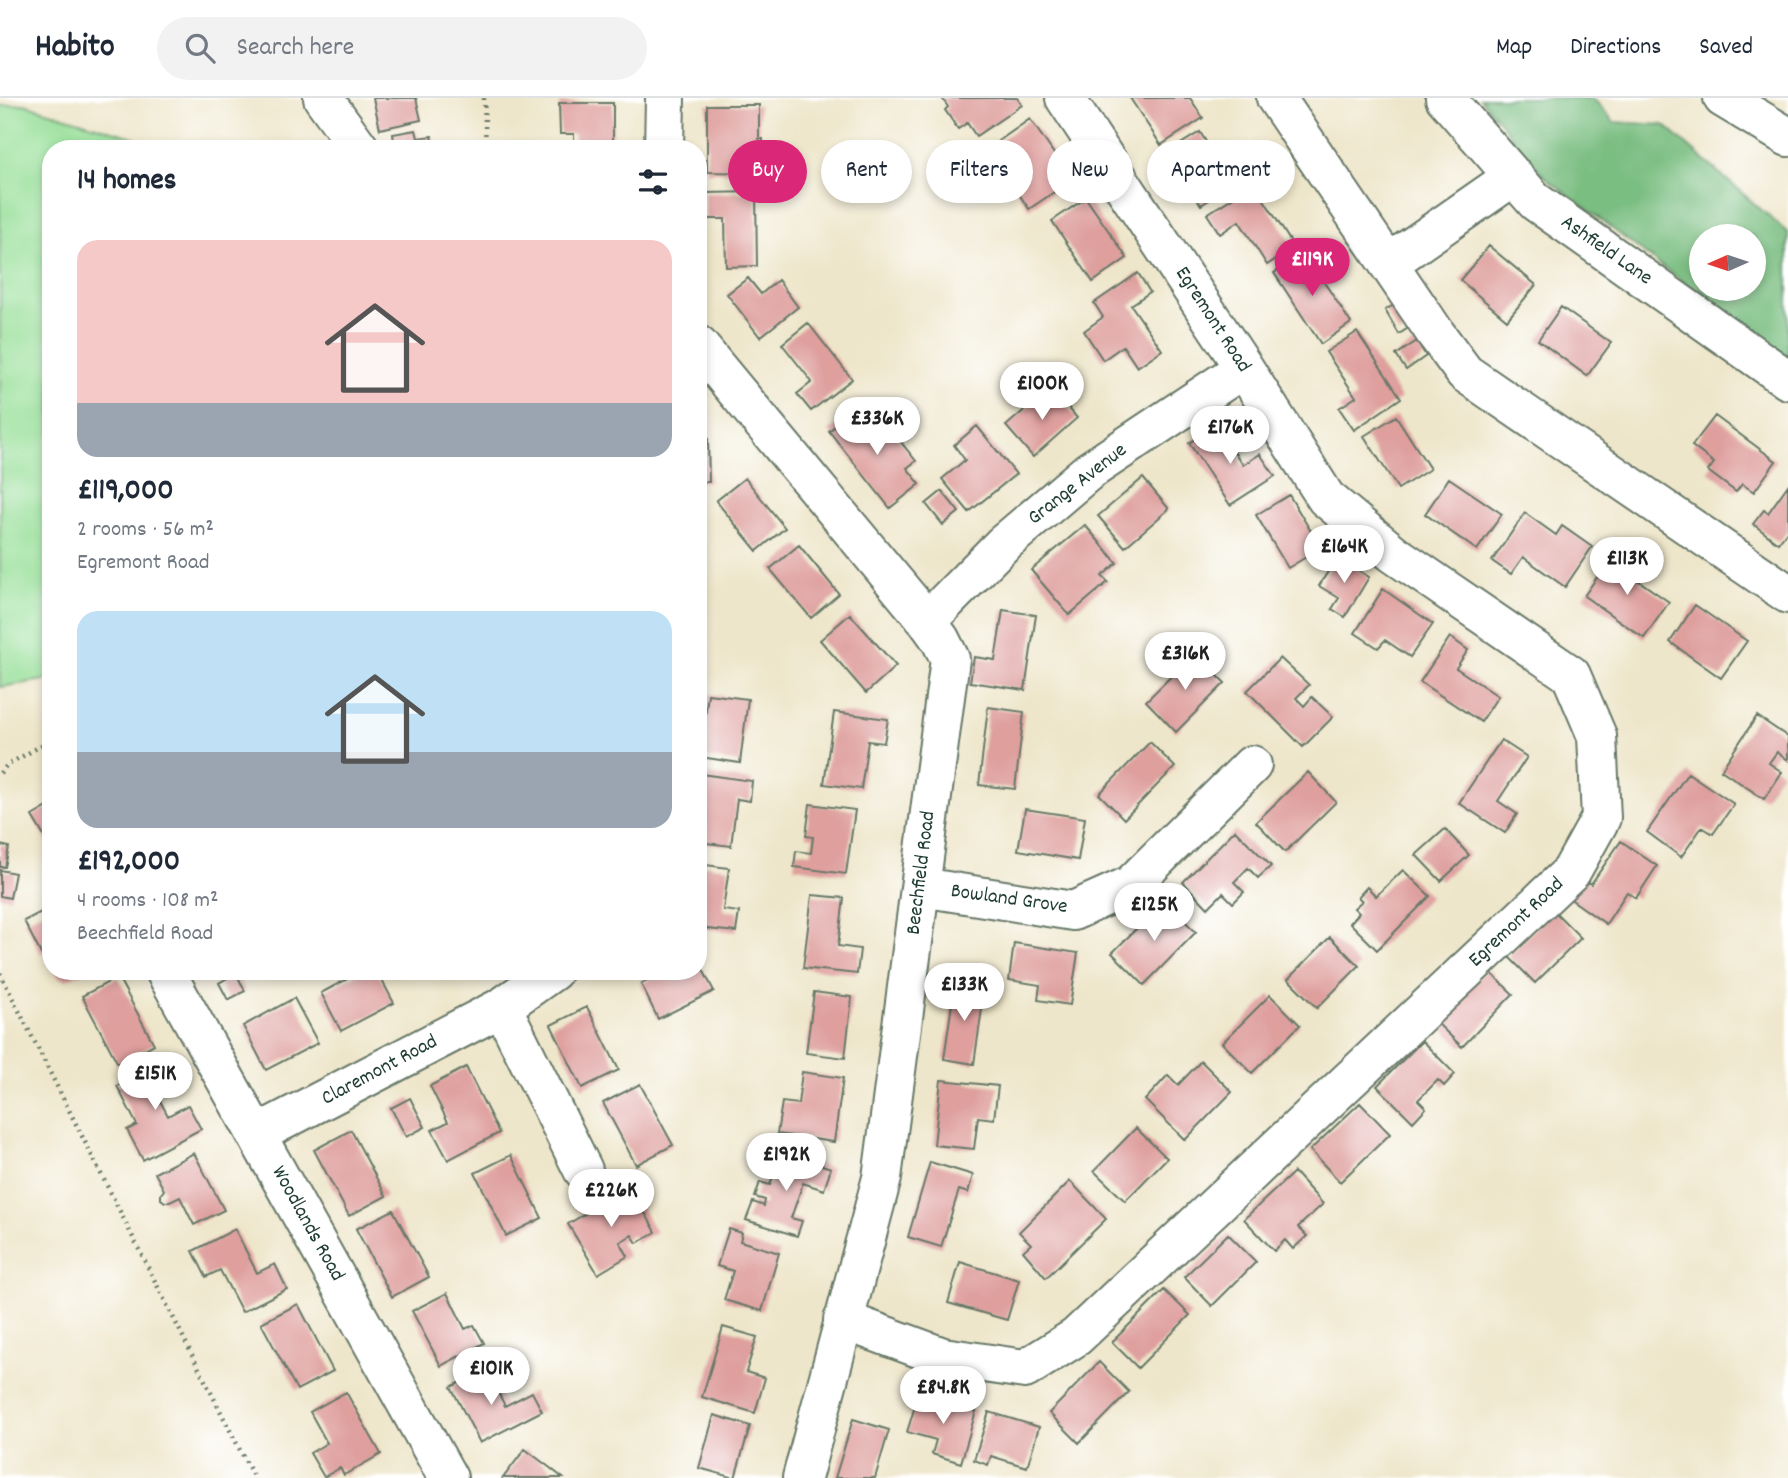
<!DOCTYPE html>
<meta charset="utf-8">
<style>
:root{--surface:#fff;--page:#f2f2f3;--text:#1f2937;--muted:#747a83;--line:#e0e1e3;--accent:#db2777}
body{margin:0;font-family:Dekko,sans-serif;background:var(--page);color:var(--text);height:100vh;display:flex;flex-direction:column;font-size:26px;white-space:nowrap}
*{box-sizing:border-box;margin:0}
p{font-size:23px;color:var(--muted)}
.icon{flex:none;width:38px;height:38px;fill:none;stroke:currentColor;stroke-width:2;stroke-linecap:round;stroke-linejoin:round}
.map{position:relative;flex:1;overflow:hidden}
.sheet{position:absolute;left:42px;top:42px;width:665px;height:840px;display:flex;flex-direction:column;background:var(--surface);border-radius:28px;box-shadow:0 4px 10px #0003}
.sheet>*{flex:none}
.banner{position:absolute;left:728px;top:42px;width:665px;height:63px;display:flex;gap:14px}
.needle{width:46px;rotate:267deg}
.controls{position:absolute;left:1689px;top:126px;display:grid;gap:14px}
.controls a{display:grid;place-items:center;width:77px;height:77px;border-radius:50%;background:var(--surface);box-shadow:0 4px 10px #0003;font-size:35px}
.price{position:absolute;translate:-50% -60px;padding:0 16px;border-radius:24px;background:#fff;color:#222;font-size:23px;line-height:46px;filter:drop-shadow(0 2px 4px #0008)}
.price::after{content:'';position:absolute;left:50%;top:42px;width:21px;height:16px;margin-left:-10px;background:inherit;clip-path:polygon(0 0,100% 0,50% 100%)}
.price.selected{background:var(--accent);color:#fff}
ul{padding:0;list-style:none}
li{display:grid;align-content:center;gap:14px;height:371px;padding:0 35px}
li span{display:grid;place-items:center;height:217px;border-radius:21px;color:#555}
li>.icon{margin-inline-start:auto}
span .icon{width:126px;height:126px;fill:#fffc;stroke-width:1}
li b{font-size:30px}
h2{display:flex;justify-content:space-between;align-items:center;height:84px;padding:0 35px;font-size:30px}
.pill{padding:0 24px;border-radius:32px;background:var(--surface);box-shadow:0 4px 10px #0003;font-size:24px;line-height:63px}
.pill.selected{background:var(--accent);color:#fff}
header{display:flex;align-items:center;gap:42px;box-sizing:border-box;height:98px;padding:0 35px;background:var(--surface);border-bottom:2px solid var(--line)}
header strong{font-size:33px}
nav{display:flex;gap:38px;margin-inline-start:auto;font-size:24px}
.search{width:490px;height:63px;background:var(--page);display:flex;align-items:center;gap:18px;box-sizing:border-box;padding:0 24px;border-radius:38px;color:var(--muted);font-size:26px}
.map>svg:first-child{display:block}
.green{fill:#98df99;stroke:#5c8e66;stroke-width:2}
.forest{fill:#7abe81;stroke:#4c7e5a;stroke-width:2;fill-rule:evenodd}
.building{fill:#de9f9d}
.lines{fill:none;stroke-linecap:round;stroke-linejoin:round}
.minor-casing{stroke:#677868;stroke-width:42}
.highway-casing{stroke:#677868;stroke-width:42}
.path{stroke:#677868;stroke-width:4.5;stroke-dasharray:2 5;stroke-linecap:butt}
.minor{stroke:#fff;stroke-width:38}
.highway{stroke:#fff;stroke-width:38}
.labels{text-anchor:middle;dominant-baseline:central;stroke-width:7;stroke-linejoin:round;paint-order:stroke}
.street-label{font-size:21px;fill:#1f3d34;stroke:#fff}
</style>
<header>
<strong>Habito</strong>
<div class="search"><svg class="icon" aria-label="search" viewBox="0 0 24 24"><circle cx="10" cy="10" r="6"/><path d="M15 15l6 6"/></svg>Search here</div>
<nav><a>Map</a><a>Directions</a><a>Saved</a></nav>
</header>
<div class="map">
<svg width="1788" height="1380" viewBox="0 0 1788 1380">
<rect width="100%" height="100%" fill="#fff"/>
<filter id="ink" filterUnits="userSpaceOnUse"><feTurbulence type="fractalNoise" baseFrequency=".0143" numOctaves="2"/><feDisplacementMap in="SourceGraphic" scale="14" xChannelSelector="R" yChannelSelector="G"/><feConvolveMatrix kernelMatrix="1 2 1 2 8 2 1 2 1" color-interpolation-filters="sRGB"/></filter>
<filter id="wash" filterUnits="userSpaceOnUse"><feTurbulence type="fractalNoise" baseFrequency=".00686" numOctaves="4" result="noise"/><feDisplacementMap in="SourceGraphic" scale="28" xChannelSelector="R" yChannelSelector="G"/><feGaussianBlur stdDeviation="1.57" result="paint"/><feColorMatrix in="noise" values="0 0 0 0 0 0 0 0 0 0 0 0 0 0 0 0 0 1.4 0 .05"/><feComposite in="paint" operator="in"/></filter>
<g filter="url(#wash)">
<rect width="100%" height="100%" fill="#eee6ca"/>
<path class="green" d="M24 6 136 40 145 51H51V581L0 589V8Z"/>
<path class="forest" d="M1480 0H1593L1614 24 1664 27 1788 135V259L1653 162 1544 78ZM1701 138H1754V191H1701Z"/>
<g id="blocks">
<path class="building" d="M373 0H416L421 22 380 31Z
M942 0H1017L1022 7 976 38 967 25 958 31 945 12 948 9Z
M1130 0H1190L1203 20 1161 47Z
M559 5H613V51H574V36H560Z
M707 7H759V41H763V75L707 74Z
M1030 21 1072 82 1029 111 1008 80 1000 86 980 56Z
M416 32 418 40 432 38 435 51H395L393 36Z
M1200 34 1233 87 1201 107 1168 54Z
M1254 86 1294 149 1267 167 1239 123 1220 136 1207 116Z
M756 94 757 168 726 169 725 121H705V95Z
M1086 100 1127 160 1093 184 1052 123Z
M1489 148 1536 187 1507 222 1460 182Z
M1304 154 1351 225 1321 246 1274 175Z
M1138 175 1150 194 1131 207 1162 252 1137 269 1123 248 1103 262 1084 233 1103 219 1094 205Z
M748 180 761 196 778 182 798 209 760 239 727 196Z
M1399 204 1413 227 1399 236 1385 212Z
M1561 209 1611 245 1587 278 1538 242Z
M808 225 852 281 811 313 797 296 812 284 782 246Z
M1357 234 1401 300 1354 332 1339 310 1356 299 1326 254Z
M1417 243 1426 258 1406 272 1396 257Z
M1051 289 1077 320 1033 359 1006 328Z
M858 309 883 340 892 333 916 363 907 370 920 386 890 410 829 333Z
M1396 318 1430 371 1398 391 1364 338Z
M1715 318 1776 363 1754 394 1742 386 1736 394 1708 373 1714 365 1692 348Z
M1216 327 1243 367 1260 356 1275 378 1230 407 1189 345Z
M977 328 1016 376 969 414 942 381 965 362 954 347Z
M698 341H708L709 384H698Z
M745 380 785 430 757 453 716 403Z
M1143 380 1169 411 1125 449 1098 418Z
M1449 380 1502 416 1477 452 1425 416Z
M1788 387V432L1778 445 1753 426 1764 412 1768 415Z
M942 393 959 414 943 427 926 406Z
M1289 397 1321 450 1288 470 1256 417Z
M1525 415 1556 437 1562 428 1592 449 1565 489 1523 459 1511 476 1492 463Z
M1085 427 1117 465 1102 478 1108 484 1069 517 1031 472Z
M799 447 839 496 811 520 770 471Z
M1337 459 1369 479 1345 519 1332 511 1339 500 1319 488Z
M1638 460 1650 468 1639 483 1669 504 1644 540 1584 498 1609 462 1627 475Z
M1383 491 1433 526 1410 559 1385 542 1378 550 1355 535Z
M1695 507 1747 543 1721 580 1670 544Z
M1003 512 1036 517 1025 592 970 584 974 559 995 562Z
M850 516 896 568 866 595 820 542Z
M1450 539 1468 552 1456 570 1498 598 1481 624 1420 584Z
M1195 555 1225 585 1176 634 1146 603Z
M1280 560 1309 587 1296 600 1304 608 1312 599 1333 619 1303 649 1247 593Z
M708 596 748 601 740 665 700 659Z
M988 609 1024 614 1015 691 979 687Z
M834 614 888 621 884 645 868 643 861 691 824 686Z
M1757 618 1788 639V662L1777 654 1769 665 1782 674 1764 701 1721 672Z
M1501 642 1527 659 1498 703 1517 716 1505 735 1459 705Z
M1150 644 1175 669 1124 721 1099 696Z
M1308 674 1336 704 1285 754 1256 724Z
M1688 675 1734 706 1713 736 1702 729 1681 759 1647 734Z
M701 676 752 683 750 703 737 701 731 748 698 744V697Z
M810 706 855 712 846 776 794 769 796 753 811 755 813 739 806 738Z
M51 707V750L32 718Z
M1025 711 1085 720 1078 762 1018 752Z
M1445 731 1469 757 1441 783 1416 757Z
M1235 732 1271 768 1258 780 1248 770 1234 784 1244 794 1233 805 1223 795 1208 810 1183 784Z
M1621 743 1657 768 1636 800 1627 794 1606 826 1562 795 1575 775 1591 786Z
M0 747 9 749 5 769H0Z
M698 766 729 770 723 812 739 814 736 834 698 830Z
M0 772 15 775 10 800 0 798Z
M1403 772 1430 798 1377 852 1350 825 1359 815 1354 810 1362 803 1358 799 1367 789 1376 798Z
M812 797 844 800 838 848 860 851 857 876 803 870Z
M1164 803 1196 834 1144 887 1112 855Z
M51 809V850L41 856 24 823Z
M1553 812 1581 840 1535 885 1508 858Z
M1330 839 1359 868 1317 910 1288 881Z
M1014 845 1078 855 1070 907 1038 902 1040 887 1009 882Z
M698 862 714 893 658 921 641 886 666 873H698Z
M1487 871 1513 896 1462 949 1436 924Z
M54 873H86L66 882 60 880Z
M362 873H377L394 905 341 933 321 895Z
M236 875 245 893 228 902 219 885Z
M118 879 154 946 118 966 82 898Z
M955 885 985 890 974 966 944 961Z
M814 894 852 899 845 960 806 955Z
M1270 897 1300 927 1252 975 1222 945Z
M294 900 318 945 266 972 243 928Z
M587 909 619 972 582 990 551 927Z
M1422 943 1455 976 1444 988 1438 982 1418 1002 1426 1010 1413 1024 1377 988Z
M164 963 176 984 156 995 168 1018 188 1007 201 1031 143 1062 127 1032 137 1027 117 988Z
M1201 963 1232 994 1185 1042 1145 1002 1168 977 1178 987Z
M466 969 499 1035 448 1062 432 1032 448 1024 430 988Z
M802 974 843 980 834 1044 777 1036 782 1004 798 1006Z
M941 982 998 988 994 1021 978 1019 974 1051 934 1047Z
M640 986 673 1047 636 1067 603 1005Z
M410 1000 425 1029 406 1039 391 1010Z
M1360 1005 1390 1036 1340 1084 1310 1052Z
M1136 1030 1167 1060 1125 1103 1094 1073Z
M351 1032 386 1098 349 1118 314 1052Z
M781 1054 831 1070 824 1092 803 1085 791 1120 802 1123 797 1138 746 1122 753 1104 764 1108 765 1102 755 1099 760 1084 770 1087Z
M194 1055 224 1112 194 1127 180 1099 170 1104H165L161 1101V1096L164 1092 155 1075Z
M511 1057 542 1120 506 1138 475 1075Z
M930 1064 973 1077 968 1095 959 1092 941 1149 908 1139Z
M1294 1074 1323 1106 1298 1129 1307 1138 1293 1151 1285 1142 1274 1153 1244 1121Z
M1070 1083 1106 1121 1046 1180 1023 1153 1031 1146 1019 1134Z
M630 1089 656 1134 637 1145 632 1137 620 1144 628 1158 598 1176 568 1126Z
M393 1112 429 1179 392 1199 356 1131Z
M235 1131 257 1175 275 1166 287 1191 242 1214 220 1172 206 1179 193 1153Z
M729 1131 742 1135 740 1143 779 1155 762 1213 724 1202 733 1173 717 1168Z
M1228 1136 1256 1164 1212 1208 1184 1179Z
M960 1164 1019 1182 1007 1222 948 1205Z
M1164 1192 1190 1217 1138 1270 1112 1244Z
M447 1195 465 1231 474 1227 484 1245 441 1268 412 1213Z
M298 1206 333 1273 297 1292 261 1225Z
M723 1229 757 1239 746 1274 765 1280 755 1315 702 1299Z
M1099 1264 1129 1294 1079 1345 1049 1315Z
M486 1271 505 1308 532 1294 542 1313 480 1345 451 1289Z
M346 1294 381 1356 344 1377 340 1370 324 1379 310 1355 327 1345 310 1314Z
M919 1295 976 1313 961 1365 932 1356 936 1342 907 1334Z
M989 1314 1039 1329 1027 1369 991 1358 988 1367 974 1362Z
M714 1317 750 1328 735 1380 699 1370Z
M853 1321 889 1332 875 1380H835Z
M525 1351 549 1369 563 1380H503Z"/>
</g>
</g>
<g filter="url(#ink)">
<use href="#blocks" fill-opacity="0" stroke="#677868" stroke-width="2"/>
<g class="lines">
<defs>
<path id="minor" d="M323 0 360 51
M1276 0 1436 236 1465 275 1788 496
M1445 0 1536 104 1788 282
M664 51 665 0
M1389 165 1514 78
M698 247 927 523 940 541 950 561 882 1080 802 1380
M927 523 1002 447 1089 373 1244 270
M921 789 1073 813 1131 787 1252 667
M165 873 448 1380
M502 909 583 1072
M257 1036 502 909 553 873
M843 1222 943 1259 1025 1271 1076 1239 1571 774 1601 720 1597 638 1571 577 1394 456 1326 400 1244 270 1065 0"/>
<path id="highway" d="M1723 0 1788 39"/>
</defs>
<use href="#minor" class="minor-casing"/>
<use href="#highway" class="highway-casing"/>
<path class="path" d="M484 0 486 51
M0 675 7 667 51 642
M0 875 254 1380"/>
<use href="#minor" class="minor"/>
<use href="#highway" class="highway"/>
</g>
</g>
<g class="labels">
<g class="street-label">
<text transform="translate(1606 153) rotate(35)">Ashfield Lane</text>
<text transform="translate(1212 222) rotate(57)">Egremont Road</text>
<text transform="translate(1078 387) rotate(-38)">Grange Avenue</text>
<text transform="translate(922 775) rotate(-83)">Beechfield Road</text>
<text transform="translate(1009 802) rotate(8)">Bowland Grove</text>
<text transform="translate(1517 825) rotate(-43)">Egremont Road</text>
<text transform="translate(380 973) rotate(-28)">Claremont Road</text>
<text transform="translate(307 1126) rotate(61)">Woodlands Road</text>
</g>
</g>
</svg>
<div class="controls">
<a><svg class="needle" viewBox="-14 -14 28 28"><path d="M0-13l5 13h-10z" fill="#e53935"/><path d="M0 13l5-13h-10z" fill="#747a83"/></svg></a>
</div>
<b class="price selected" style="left:1312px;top:200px">£119K</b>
<b class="price" style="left:1042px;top:324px">£100K</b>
<b class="price" style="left:877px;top:359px">£336K</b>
<b class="price" style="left:1230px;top:368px">£176K</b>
<b class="price" style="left:1344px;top:487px">£164K</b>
<b class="price" style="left:1627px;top:499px">£113K</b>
<b class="price" style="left:1185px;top:594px">£316K</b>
<b class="price" style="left:1154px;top:845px">£125K</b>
<b class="price" style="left:964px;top:925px">£133K</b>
<b class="price" style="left:155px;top:1014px">£151K</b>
<b class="price" style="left:786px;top:1095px">£192K</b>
<b class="price" style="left:611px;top:1131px">£226K</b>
<b class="price" style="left:491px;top:1309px">£101K</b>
<b class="price" style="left:943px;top:1328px">£84.8K</b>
<div class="banner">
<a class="pill selected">Buy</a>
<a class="pill">Rent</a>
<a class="pill">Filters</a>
<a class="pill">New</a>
<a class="pill">Apartment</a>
</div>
<section class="sheet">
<h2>14 homes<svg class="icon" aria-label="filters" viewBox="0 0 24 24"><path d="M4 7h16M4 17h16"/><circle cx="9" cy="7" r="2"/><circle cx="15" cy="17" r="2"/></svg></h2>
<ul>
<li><span style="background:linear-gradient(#f6c9c9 75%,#9aa5b1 0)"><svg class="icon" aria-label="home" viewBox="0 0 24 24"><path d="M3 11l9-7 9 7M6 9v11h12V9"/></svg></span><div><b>£119,000</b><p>2 rooms · 56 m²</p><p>Egremont Road</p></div></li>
<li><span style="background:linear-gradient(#bfe0f5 65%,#9aa5b1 0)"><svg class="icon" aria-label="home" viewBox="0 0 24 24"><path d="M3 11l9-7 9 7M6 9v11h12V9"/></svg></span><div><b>£192,000</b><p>4 rooms · 108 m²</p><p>Beechfield Road</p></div></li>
</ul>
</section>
</div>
